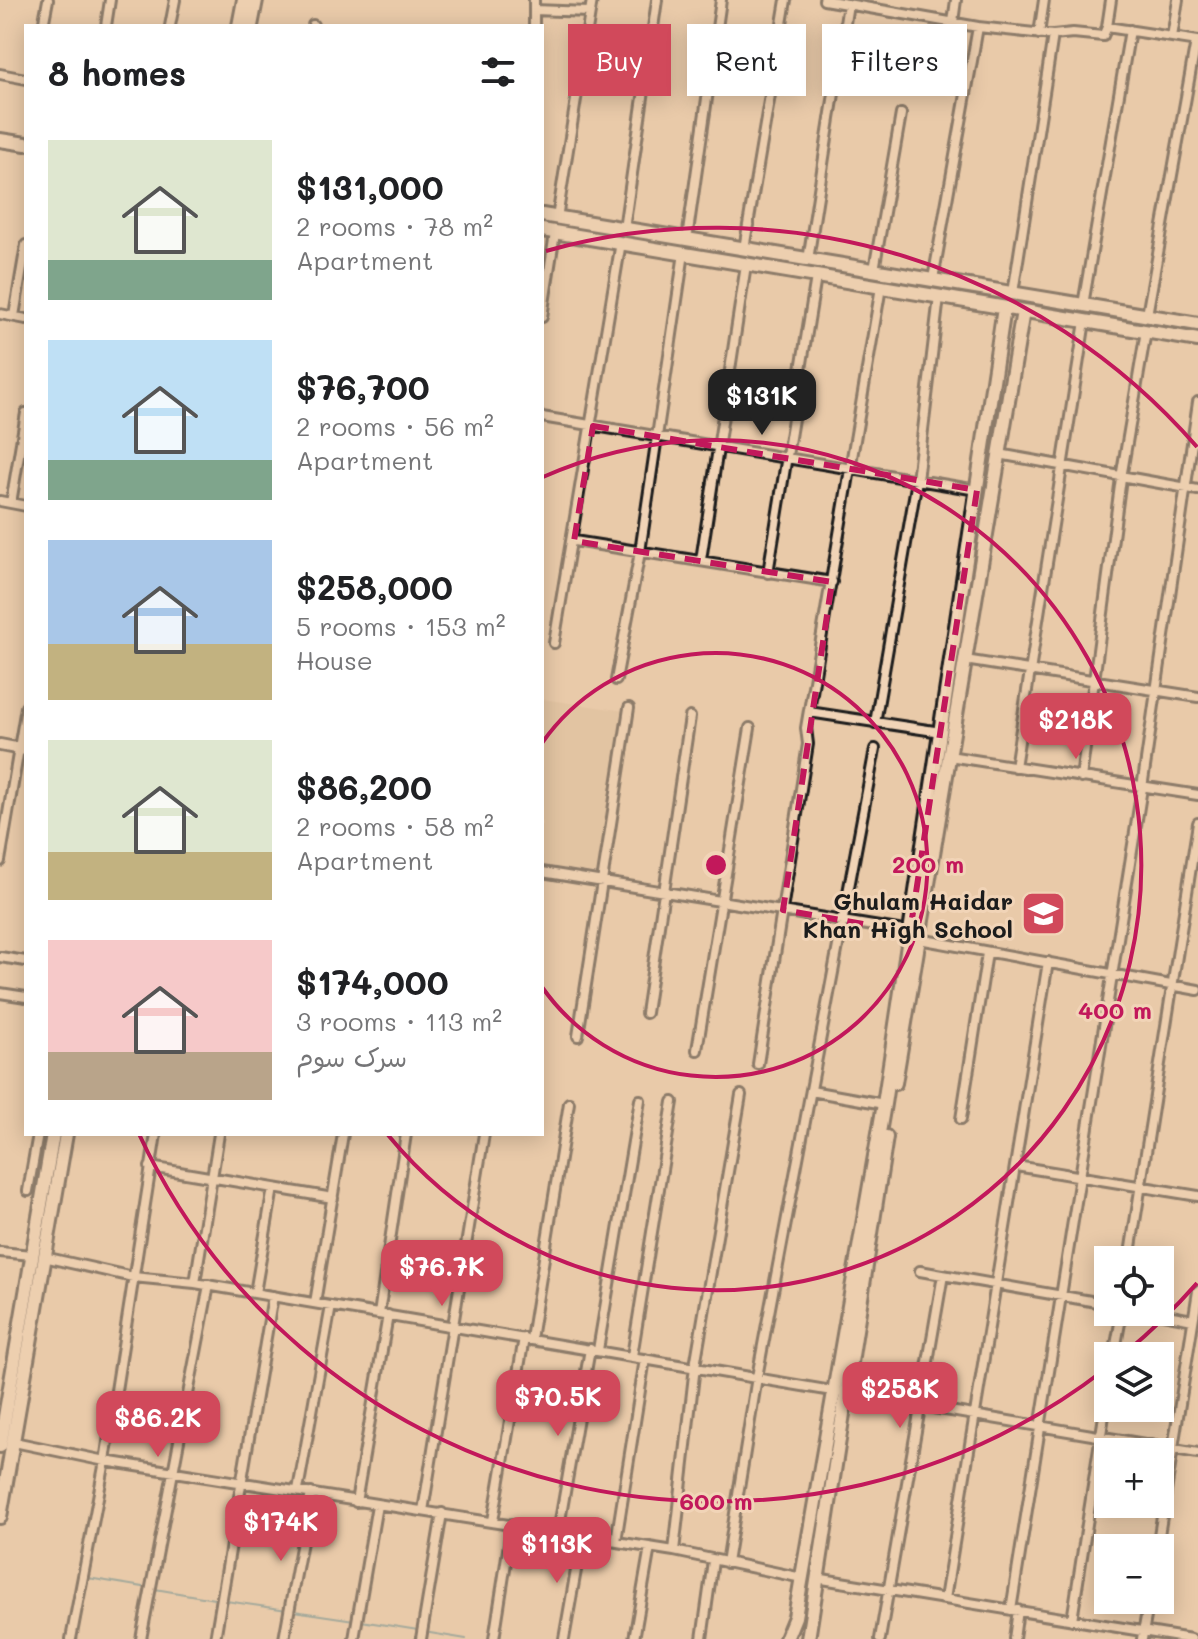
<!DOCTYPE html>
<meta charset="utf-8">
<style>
:root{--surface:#fff;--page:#f2f2f2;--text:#202124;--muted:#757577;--accent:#d1495b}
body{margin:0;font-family:Mali,"Playpen Sans Arabic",sans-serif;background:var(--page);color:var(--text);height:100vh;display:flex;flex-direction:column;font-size:30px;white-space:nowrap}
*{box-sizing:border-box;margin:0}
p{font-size:26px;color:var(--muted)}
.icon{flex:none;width:44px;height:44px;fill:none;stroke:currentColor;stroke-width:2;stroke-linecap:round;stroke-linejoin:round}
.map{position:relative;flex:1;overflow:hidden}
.panel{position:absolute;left:24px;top:24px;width:520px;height:1112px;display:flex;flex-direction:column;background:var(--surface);border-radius:0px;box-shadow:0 4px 20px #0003}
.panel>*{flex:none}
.top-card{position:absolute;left:568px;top:24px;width:510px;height:72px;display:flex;gap:16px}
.controls{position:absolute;left:1094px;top:1246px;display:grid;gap:16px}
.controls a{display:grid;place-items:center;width:80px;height:80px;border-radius:0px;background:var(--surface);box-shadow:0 4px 20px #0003;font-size:40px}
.price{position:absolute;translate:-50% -68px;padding:0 18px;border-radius:16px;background:var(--accent);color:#fff;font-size:26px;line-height:52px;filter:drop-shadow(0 2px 4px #0008)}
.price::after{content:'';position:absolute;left:50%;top:48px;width:24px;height:18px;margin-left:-12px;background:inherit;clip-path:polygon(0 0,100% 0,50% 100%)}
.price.on{background:#222;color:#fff}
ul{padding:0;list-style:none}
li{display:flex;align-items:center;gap:24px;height:200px;padding:0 24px}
li span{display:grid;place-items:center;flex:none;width:224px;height:160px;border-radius:0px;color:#555}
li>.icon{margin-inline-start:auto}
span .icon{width:96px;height:96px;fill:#fffc;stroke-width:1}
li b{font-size:34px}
h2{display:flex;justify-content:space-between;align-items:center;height:96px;padding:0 24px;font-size:34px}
.pill{padding:0 28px;border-radius:0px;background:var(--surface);box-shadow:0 4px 20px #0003;font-size:28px;line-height:72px}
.pill.on{background:var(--accent);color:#fff}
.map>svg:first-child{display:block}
.built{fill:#dabc99}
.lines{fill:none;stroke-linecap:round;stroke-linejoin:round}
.stream{stroke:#54838a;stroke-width:2}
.minor-casing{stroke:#1c1c1c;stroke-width:14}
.tertiary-casing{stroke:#1c1c1c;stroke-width:16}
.secondary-casing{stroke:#1c1c1c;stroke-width:18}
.minor{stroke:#f1d4b7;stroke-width:8}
.tertiary{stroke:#f1d4b7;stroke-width:10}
.secondary{stroke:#f1d4b7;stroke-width:12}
.marked{fill:none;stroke:#c2185b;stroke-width:6;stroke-dasharray:16 10;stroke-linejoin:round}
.ring{fill:none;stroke:#c2185b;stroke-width:4}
.labels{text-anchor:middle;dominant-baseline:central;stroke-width:6;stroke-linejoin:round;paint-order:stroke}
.poi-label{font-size:24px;font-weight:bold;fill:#1c1c1c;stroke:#f1d4b7;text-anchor:end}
.centre{fill:#c2185b;stroke:#f1d4b7;stroke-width:4}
.ring-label{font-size:24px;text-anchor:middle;font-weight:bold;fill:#c2185b;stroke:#f1d4b7;stroke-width:6;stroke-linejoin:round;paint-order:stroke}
</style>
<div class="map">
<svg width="1198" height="1639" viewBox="0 0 1198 1639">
<rect width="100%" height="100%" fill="#e9caa9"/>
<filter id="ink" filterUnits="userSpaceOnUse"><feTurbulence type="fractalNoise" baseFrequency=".0125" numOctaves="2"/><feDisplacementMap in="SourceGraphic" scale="16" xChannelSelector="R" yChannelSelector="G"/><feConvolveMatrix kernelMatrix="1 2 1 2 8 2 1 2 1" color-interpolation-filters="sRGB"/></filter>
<g filter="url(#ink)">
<path class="built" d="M542 699 625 711 602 874 542 865Z"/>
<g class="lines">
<path class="stream" d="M88 1578 149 1588
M155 1589 220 1600
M226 1601 287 1610
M294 1611 354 1620
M361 1621 418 1630
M424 1632 466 1639"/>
<defs>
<path id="minor" d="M534 0V26
M824 0 978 27 1053 35 1073 33 1103 36 1107 27 1198 41
M534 10 589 12
M953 22 956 0
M43 26 48 0
M106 26 110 0
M170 26 175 0
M313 26V25
M1107 27 1111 0
M1039 34 1044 0
M1172 37 1178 0
M0 74 26 79
M557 218 592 0
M624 229 657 0
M687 239 721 0
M744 249 786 0
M808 260 848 4
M874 270 901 114
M933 279 978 27
M1013 293 1053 35
M1083 305 1130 30
M0 314 26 319
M1147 315 1196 41
M14 316 26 245
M542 317 555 233
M542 417 977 490
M999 454 1198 490
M0 501 26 506
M11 503 26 413
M574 541 832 582
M701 560 746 265
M768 573 816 277
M554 643 621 242
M965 660 1198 697
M616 680 640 552 684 253
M809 712 941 732
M875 723 917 480 939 297
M949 756 1198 795
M1015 767 1085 321
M1081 778 1121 478 1146 331
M0 861 26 707
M542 872 910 932
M919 939 1198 990
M0 957 26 961
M0 993 26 997
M646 1013 690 717
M578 1036 629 708
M697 1050 750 728
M758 1064 808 744 806 728 881 287
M811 1091 884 1104
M961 1119 987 953
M1016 1166 1198 1196
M150 1167 333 1198
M28 1191 38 1134
M0 1252 32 1255
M44 1257 133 1277 195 1283 1198 1453
M1129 1260 1198 823
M920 1271 1108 1304
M195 1283 219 1134
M255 1293 273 1188
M315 1303 343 1134
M1152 1312 1193 1320
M379 1314 406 1134
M531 1339 569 1103
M598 1350 640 1100
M632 1356 673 1102
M1114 1356 1122 1312
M14 1442 105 1461 674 1551 802 1578
M298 1490 331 1306
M356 1502 388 1315
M423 1511 484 1134
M493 1521 524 1338
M558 1532 590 1349
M616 1541 645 1359
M1157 1548 1198 1291
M674 1551 695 1366 741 1095
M727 1563 757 1377 875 749
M816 1578 1191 1639
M945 1599 1048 962
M1011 1610 1142 788 1198 402
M1072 1620 1108 1390
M71 1639 105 1461 156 1134
M141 1639 209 1285
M215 1639 273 1296
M284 1639 311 1493
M354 1639 377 1505
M421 1639 442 1513
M494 1639 512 1524
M564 1639 582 1536
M634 1639 650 1547
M702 1639 713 1561
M880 1639 943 1275
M1014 1639 1018 1610
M1142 1639 1149 1600"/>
<path id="tertiary" d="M0 745 26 750"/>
<path id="secondary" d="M239 26 244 0
M251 26 256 0
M0 140 26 144
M542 215 1198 324
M542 230 1198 340
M895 1083 1023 311
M0 1446 53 1134
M0 1517 66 1134
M786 1639 795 1617 884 1104 1004 308
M808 1639 886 1137"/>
</defs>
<use href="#minor" class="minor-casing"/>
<use href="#tertiary" class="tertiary-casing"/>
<use href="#secondary" class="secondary-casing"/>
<use href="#minor" class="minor"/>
<use href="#tertiary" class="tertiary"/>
<use href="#secondary" class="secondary"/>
</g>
</g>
<path d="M0 0H1198V1639H0ZM593 426 977 490 910 932 783 910 832 582 574 541Z" fill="#e9caa9" fill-opacity=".55" fill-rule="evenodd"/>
<path class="marked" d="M593 426 977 490 910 932 783 910 832 582 574 541Z"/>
<g class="ring">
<path d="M542 743A212 212 0 1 1 542 987"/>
<path d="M543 477A425 425 0 1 1 388 1135"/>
<path d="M1197 1283A637 637 0 0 1 1125 1353M1104 1370A637 637 0 0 1 139 1134M546 251A637 637 0 0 1 1197 447"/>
</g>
<defs>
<symbol id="school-square" viewBox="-11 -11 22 22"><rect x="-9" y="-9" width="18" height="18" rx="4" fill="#d1495b" stroke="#f1d4b7"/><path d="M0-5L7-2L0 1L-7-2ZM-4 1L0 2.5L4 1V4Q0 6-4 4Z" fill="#fff"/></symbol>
</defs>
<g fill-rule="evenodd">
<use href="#school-square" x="1018" y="888" width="51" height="51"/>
</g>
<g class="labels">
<g class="poi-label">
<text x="1013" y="900">Ghulam Haidar<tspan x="1013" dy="28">Khan High School</tspan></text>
</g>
</g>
<circle cx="716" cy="865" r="12" class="centre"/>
<g class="ring-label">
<text x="928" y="873">200 m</text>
<text x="1115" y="1019">400 m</text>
<text x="716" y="1510">600 m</text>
</g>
</svg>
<div class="controls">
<a><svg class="icon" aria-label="locate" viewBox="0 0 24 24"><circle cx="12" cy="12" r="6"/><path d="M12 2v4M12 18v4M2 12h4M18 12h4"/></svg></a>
<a><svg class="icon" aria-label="layers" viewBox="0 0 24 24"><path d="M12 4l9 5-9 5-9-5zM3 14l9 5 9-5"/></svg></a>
<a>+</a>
<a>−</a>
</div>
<b class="price on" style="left:762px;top:437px">$131K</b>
<b class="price" style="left:1076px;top:761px">$218K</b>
<b class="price" style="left:442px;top:1308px">$76.7K</b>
<b class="price" style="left:900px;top:1430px">$258K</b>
<b class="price" style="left:558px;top:1438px">$70.5K</b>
<b class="price" style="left:158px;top:1459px">$86.2K</b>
<b class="price" style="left:281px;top:1563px">$174K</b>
<b class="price" style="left:557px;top:1585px">$113K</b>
<div class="top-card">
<a class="pill on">Buy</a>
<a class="pill">Rent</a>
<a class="pill">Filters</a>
</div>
<section class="panel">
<h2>8 homes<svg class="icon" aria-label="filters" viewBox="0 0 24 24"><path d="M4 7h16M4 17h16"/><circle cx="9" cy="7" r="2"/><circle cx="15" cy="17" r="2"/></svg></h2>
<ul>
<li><span style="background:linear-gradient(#dfe7d0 75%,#7fa58c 0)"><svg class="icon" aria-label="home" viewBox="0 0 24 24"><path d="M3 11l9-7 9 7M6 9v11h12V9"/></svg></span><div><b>$131,000</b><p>2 rooms · 78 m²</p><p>Apartment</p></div></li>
<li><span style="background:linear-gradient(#bfe0f5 75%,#7fa58c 0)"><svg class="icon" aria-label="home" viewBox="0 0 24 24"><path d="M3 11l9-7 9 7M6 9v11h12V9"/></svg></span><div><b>$76,700</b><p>2 rooms · 56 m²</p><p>Apartment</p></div></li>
<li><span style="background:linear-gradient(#a9c7e8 65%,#c2b280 0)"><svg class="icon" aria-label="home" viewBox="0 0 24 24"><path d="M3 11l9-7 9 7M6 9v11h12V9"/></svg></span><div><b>$258,000</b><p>5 rooms · 153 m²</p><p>House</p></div></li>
<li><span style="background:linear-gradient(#dfe7d0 70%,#c2b280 0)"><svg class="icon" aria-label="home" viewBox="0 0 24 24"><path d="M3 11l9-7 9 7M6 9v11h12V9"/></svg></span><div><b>$86,200</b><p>2 rooms · 58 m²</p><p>Apartment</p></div></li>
<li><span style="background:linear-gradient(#f6c9c9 70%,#b9a48a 0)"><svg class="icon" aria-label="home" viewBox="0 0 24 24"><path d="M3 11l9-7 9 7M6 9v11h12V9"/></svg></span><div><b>$174,000</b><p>3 rooms · 113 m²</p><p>سرک سوم</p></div></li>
</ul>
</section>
</div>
